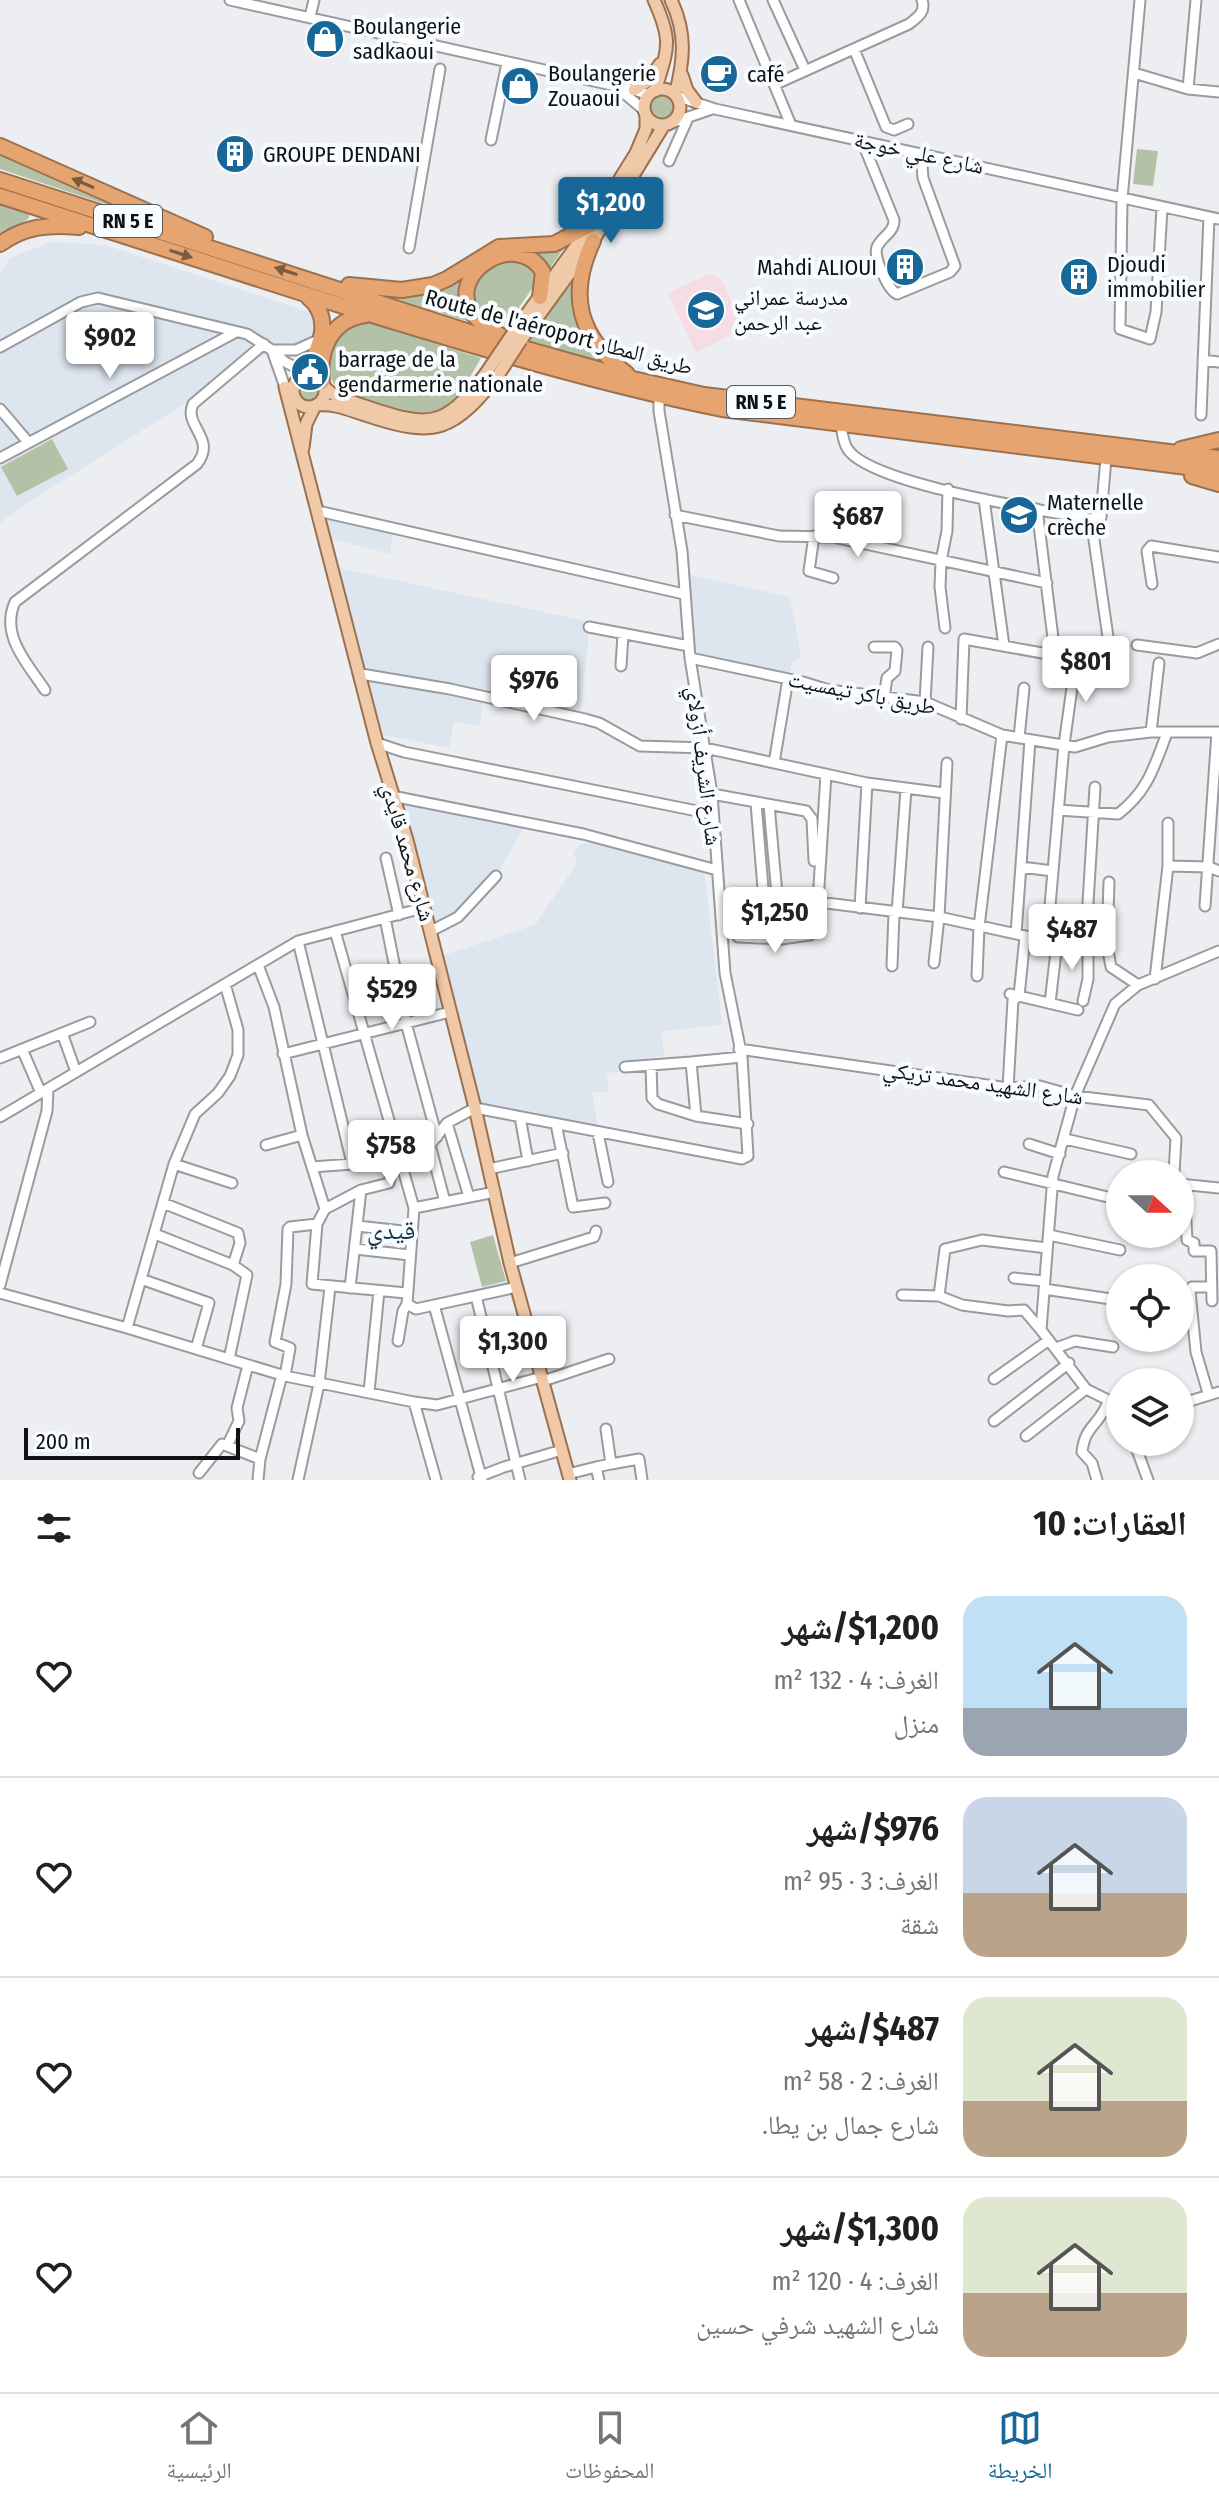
<!DOCTYPE html>
<html lang="ar">
<meta charset="utf-8">
<style>
:root{--surface:#fff;--page:#f6f6f6;--text:#202124;--muted:#757577;--line:#e0e0e0;--accent:#176799}
body{margin:0;font-family:"Fira Sans Condensed","Noto Naskh Arabic",sans-serif;background:var(--page);color:var(--text);direction:rtl;height:100vh;display:flex;flex-direction:column;font-size:30px;white-space:nowrap}
*{box-sizing:border-box;margin:0}
p{font-size:26px;color:var(--muted)}
.icon{flex:none;width:44px;height:44px;fill:none;stroke:currentColor;stroke-width:2;stroke-linecap:round;stroke-linejoin:round}
.map{position:relative;height:1480px;overflow:hidden;direction:ltr}
.side{display:flex;flex-direction:column;background:var(--surface);flex:1}
.side>*{flex:none}
.needle{width:52px;rotate:111deg}
.controls{position:absolute;left:1106px;top:1160px;display:grid;gap:16px}
.controls a{display:grid;place-items:center;width:88px;height:88px;border-radius:50%;background:var(--surface);box-shadow:0 2px 6px #0004;font-size:40px}
.scale{position:absolute;left:24px;bottom:20px;width:216px;box-sizing:border-box;padding-left:8px;border:4px solid #101112;border-top:0;font-size:22px;line-height:28px;white-space:nowrap;color:#101112;-webkit-text-stroke:6px #f9fcff;paint-order:stroke}
.price{position:absolute;translate:-50% -68px;padding:0 18px;border-radius:8px;background:#fff;color:#222;font-size:26px;line-height:52px;filter:drop-shadow(0 2px 4px #0008)}
.price::after{content:'';position:absolute;left:50%;top:48px;width:24px;height:18px;margin-left:-12px;background:inherit;clip-path:polygon(0 0,100% 0,50% 100%)}
.price.on{background:var(--accent);color:#fff}
ul{padding:0;list-style:none}
li{display:flex;align-items:center;gap:24px;height:200px;padding:0 32px}
li+li{border-top:2px solid var(--line)}
li span{display:grid;place-items:center;flex:none;width:224px;height:160px;border-radius:24px;color:#555}
li>.icon{margin-inline-start:auto}
span .icon{width:96px;height:96px;fill:#fffc;stroke-width:1}
li b{font-size:34px}
h2{display:flex;justify-content:space-between;align-items:center;height:96px;padding:0 32px;font-size:34px}
.tab-bar{display:flex;justify-content:space-around;align-items:center;height:112px;border-top:2px solid var(--line);background:var(--surface);font-size:22px;color:var(--muted)}
.tab-bar a{display:grid;justify-items:center;gap:4px}
.tab-bar .on{color:var(--accent)}
.map>svg:first-child{display:block}
.built{fill:#dde5ee}
.education{fill:#f6dce5}
.green{fill:#b3c2a7}
.lines{fill:none;stroke-linecap:round;stroke-linejoin:round}
.minor-casing{stroke:#999b9e;stroke-width:13}
.major-casing{stroke:#9b714f;stroke-width:15}
.highway-casing{stroke:#9b714f;stroke-width:18}
.minor{stroke:#fff;stroke-width:9}
.major{stroke:#f0c9a9;stroke-width:11}
.highway{stroke:#e6a570;stroke-width:14}
.major-bridge-casing{stroke:#9b714f;stroke-width:15;stroke-linecap:butt}
.major-bridge{stroke:#f0c9a9;stroke-width:11}
.oneway{fill:#7b5b41}
.labels{text-anchor:middle;dominant-baseline:central;stroke-width:8;stroke-linejoin:round;paint-order:stroke}
.shield{fill:#f9fcff;stroke:#565859;stroke-width:2}
.shield-label{font-size:20px;font-weight:bold;fill:#101112}
.poi-label{font-size:22px;fill:#101112;stroke:#f9fcff;text-anchor:start}
.street-label{font-size:22px;fill:#101112;stroke:#f9fcff}
.quarter-label{font-size:26px;fill:#12364e;stroke:#f9fcff}
</style>
<div class="map">
<svg width="1219" height="1480" viewBox="0 0 1219 1480">
<rect width="100%" height="100%" fill="#eceef1"/>
<path class="built" d="M51 242 105 245 316 314V337L304 345 260 356 26 504 0 523V273L10 258Z
M326 514 393 530 390 554 332 539Z
M339 568 590 622 580 716 484 695 480 726 454 722 449 748 380 734Z
M678 572 790 597 801 656 792 663 790 676 687 654Z
M396 801 524 828 488 890 429 935Z
M594 843 704 869 722 1025 661 1031 664 1056 648 1058 650 1070 606 1073 609 1093 592 1091 599 1132 475 1107 442 956 535 925 577 863 573 852 581 844Z"/>
<path class="education" d="M709 274 721 278 743 328 696 353 668 293Z"/>
<path class="green" d="M649 107a13 13 0 1 1 26 0a13 13 0 1 1-26 0Z
M1137 149 1158 151 1153 186 1133 184Z
M0 152 31 168 124 208 120 209 0 169Z
M0 203 29 214V218L0 238Z
M569 241 547 272 531 253 470 271 476 324 377 293 407 294 471 267Z
M522 259 537 275V281L504 330C486 320 472 308 473 286 488 264 497 261 522 259Z
M579 264 575 276 608 364 527 340Z
M366 322 481 358C472 373 459 399 442 408 410 423 368 400 338 389 320 370 329 334 353 323 354 323 365 322 366 322Z
M298 391a11 11 0 1 1 22 0a11 11 0 1 1-22 0Z
M52 439 68 469 17 496 1 467Z
M493 1235 506 1281 482 1287 470 1242Z"/>
<g class="lines">
<defs>
<path id="minor" d="M230 0 634 90 649 95
M739 0 791 125
M773 0 805 70
M1140 0 1122 199 1120 329 1150 339 1156 312 1162 208
M310 17 314 0
M854 49 886 127 894 130 908 124
M1134 73 1188 89 1219 92
M776 84 909 24C918 17 926 12 922 0
M619 89 644 110
M1188 89 1196 0
M676 96 715 109 1219 219
M671 123 712 109
M491 140 507 63
M862 141 894 220C894 233 882 236 877 247 873 257 888 290 897 294L950 272 955 266 923 178 921 153
M669 161 688 118
M409 248 440 69
M0 347 81 302 98 298 247 334 272 350 285 362 308 374
M272 350H296L318 340
M273 353 285 387 298 402
M1203 360 1219 362
M0 409 28 442
M1201 415 1209 217
M841 424C842 431 843 442 847 448 867 484 1047 511 1091 519L1101 517 1106 458
M0 458 236 332
M984 499 1004 646
M1037 509 1055 654
M318 511 684 594
M675 515 779 536 833 537 1047 583
M814 536 809 571 833 578
M1152 584 1147 551 1151 546 1219 557
M589 627 689 646
M945 628 940 587 941 561 947 531 948 489
M1137 645 1197 653 1219 644
M874 647H895L897 650 895 671 887 678 884 698
M690 658 803 682 829 690 925 702 1002 735 1075 747 1108 737 1151 732H1219
M621 666 623 634
M361 674 450 689 585 719 599 723 640 746 705 748 867 783 944 793
M45 690C27 663 0 635 15 602L197 464C217 438 183 426 193 404L264 344
M925 702 928 647
M961 719 964 639 1076 659 1109 662 1111 658 1091 519
M1151 732 1159 663
M1019 738 1024 688
M377 743 404 752 712 814
M774 763 788 679
M826 774 818 902 939 917 1057 943 1107 946 1111 967 1138 985
M712 794 806 811 812 819 814 861
M392 796 583 834 717 870
M756 803 767 937
M769 805 781 939
M1058 810 1118 814C1148 791 1154 767 1167 733
M386 858 399 915
M1168 866 1209 867 1219 871
M1021 867 1053 871
M1088 903 1095 787
M1205 906 1217 732
M860 908 867 783
M897 913 906 789
M385 918 406 1023 437 1137
M335 931 414 1208
M431 931 458 917 496 876
M1016 934 1030 740
M738 937 781 939 810 935
M1047 940 1064 745 1076 659
M298 941 352 1163
M1107 946 1109 882
M934 963 939 917 947 763
M258 965 274 1007 302 1135 325 1209
M892 966 894 913
M977 976 979 927 1002 735
M1155 979 1168 866V823
M1010 994 1078 1010
M1083 1001 1088 979V946
M1050 1003 1057 943
M62 1033 76 1072
M22 1049 41 1093
M739 1049 1008 1088 1040 1086 1075 1096 1149 1105 1176 1138 1174 1174
M283 1054 450 1012
M0 1058 90 1022
M691 1062 742 1057
M651 1065 652 1098 658 1104 696 1116
M625 1067 691 1062 696 1116 748 1124
M1008 1088 1013 1000 1019 996 1025 937
M0 1117 298 941 423 908
M520 1117 528 1161
M447 1123 469 1197
M556 1124 573 1207 605 1203
M598 1133 608 1182
M1065 1139 1131 1154
M1029 1144 1060 1154
M266 1145 302 1135
M430 1145 445 1202
M174 1164 232 1183
M312 1167 393 1161 415 1155 430 1145 447 1123 475 1108 742 1159 748 1156 742 1057 725 973 712 794 690 658 682 551 659 411V395
M489 1169 563 1153
M1004 1172 1120 1200
M1180 1184 1219 1188
M1184 1185 1187 1240 1194 1243V1251H1211L1212 1301
M361 1190 325 1209 317 1224 312 1284 406 1293
M495 1192 414 1208 407 1304 416 1309 517 1287
M163 1203 238 1233 240 1243 233 1265
M357 1226 412 1232
M155 1234 233 1265 247 1275 229 1359
M1049 1235 1120 1250
M355 1249 410 1255
M510 1263 594 1237 596 1231
M1014 1278 1044 1281
M141 1279 209 1303 196 1349
M0 1285 47 1111 48 1089
M350 1288 361 1190 389 1183 393 1161
M1044 1289 1111 1299
M0 1293 127 1328 285 1376 414 1402 437 1405 542 1377
M902 1295 939 1296 962 1305 1008 1311 1024 1310 1041 1330
M476 1296 520 1480
M939 1296 945 1249 982 1240 1047 1248
M434 1305 482 1480
M127 1328 174 1164 195 1114 218 1093 230 1076 238 1055V1030L225 984
M398 1341 403 1311 407 1304
M1056 1348 1075 1341 1113 1347
M285 1376 290 1348 275 1342 286 1284 288 1229 290 1227 317 1224
M994 1379 1049 1340
M543 1381 609 1359
M369 1392 379 1291
M1208 1393 1196 1352 1190 1292 1192 1287H1211
M414 1402 436 1480
M1180 1404 1219 1392
M1120 1406 1086 1389 1041 1330 1053 1176 1075 1096 1115 1004 1138 985 1219 951
M994 1421 1069 1363
M1026 1436 1086 1389
M1134 1442 1148 1480
M227 1446 239 1421 237 1408 248 1365
M611 1464 639 1459 642 1480
M596 1467 611 1464 606 1429
M199 1473 222 1444 260 1459
M568 1474 596 1467 599 1480
M478 1477 504 1467 562 1450
M258 1480 260 1459 282 1375
M298 1480 319 1384 330 1287
M1097 1480 1092 1463 1082 1452C1085 1425 1099 1426 1108 1402"/>
<path id="major" d="M654 0C673 42 668 48 655 91
M671 0C687 33 684 61 675 95
M682 75 687 90 696 102
M644 107a18 18 0 1 1 36 0a18 18 0 1 1-36 0Z
M634 90 649 80 660 64
M513 333 592 224 636 153 646 129V115
M521 340 593 241 664 125
M293 391a16 16 0 1 1 32 0a16 16 0 1 1-32 0Z
M324 386C333 398 349 400 362 405 427 427 443 431 486 373
M285 387 377 743 407 840 475 1108 510 1263 570 1480
M316 405C334 403 349 410 365 415 436 439 453 432 499 374
M303 448 306 424 315 406"/>
<path id="highway" d="M0 146 205 237
M0 180 491 339 633 379 704 395 1219 458
M0 196C110 232 220 267 330 302 460 342 589 382 722 409L1219 471
M593 241C567 296 579 337 627 374
M0 244C25 226 49 224 79 227
M349 285 402 290 433 285 447 279 499 247 554 244 592 224
M504 338C492 330 477 322 470 309 450 271 517 229 543 272L540 297
M305 376C318 349 335 319 308 297
M322 382C318 349 332 319 366 315
M1181 449 1219 440
M1192 476 1219 484"/>
</defs>
<use href="#minor" class="minor-casing"/>
<use href="#major" class="major-casing"/>
<use href="#highway" class="highway-casing"/>
<use href="#minor" class="minor"/>
<use href="#major" class="major"/>
<use href="#highway" class="highway"/>
<defs>
<path id="major-bridge" d="M486 373 513 333
M499 374 521 340"/>
</defs>
<use href="#major-bridge" class="major-bridge-casing"/>
<use href="#major-bridge" class="major-bridge"/>
</g>
<defs><path id="oneway-solid" d="M-6-.8H1V-3.2L6.5 0L1 3.2V.8H-6Z" transform="scale(2)"/></defs>
<g class="oneway">
<use href="#oneway-solid" transform="translate(83 183) rotate(-157)"/>
<use href="#oneway-solid" transform="translate(181 254) rotate(18)"/>
<use href="#oneway-solid" transform="translate(286 271) rotate(-162)"/>
</g>
<defs>
<symbol id="shop-disc" viewBox="-11 -11 22 22"><circle r="9.5" fill="#176799" stroke="#f9fcff"/><path d="M-5-2.5h2.3a2.7 3.5 0 0 1 5.4 0H5L5.5 6h-11ZM-1.5-2.5h3a1.5 2.3 0 0 0-3 0Z" fill="#fff"/></symbol>
<symbol id="cafe-disc" viewBox="-11 -11 22 22"><circle r="9.5" fill="#176799" stroke="#f9fcff"/><path d="M-5.5-4.5H6V0H3Q3 3.5 0 3.5H-2.5Q-5.5 3.5-5.5 0ZM3-3.2v2h1.7v-2ZM-6 4.5H4V6H-6Z" fill="#fff"/></symbol>
<symbol id="building-disc" viewBox="-11 -11 22 22"><circle r="9.5" fill="#176799" stroke="#f9fcff"/><path d="M-4-6H4V6H1V3H-1V6H-4ZM-2.5-4.3h1.7v1.8h-1.7ZM.8-4.3h1.7v1.8H.8ZM-2.5-1h1.7V.8h-1.7ZM.8-1h1.7V.8H.8Z" fill="#fff"/></symbol>
<symbol id="school-disc" viewBox="-11 -11 22 22"><circle r="9.5" fill="#176799" stroke="#f9fcff"/><path d="M0-5L7-2L0 1L-7-2ZM-4 1L0 2.5L4 1V4Q0 6-4 4Z" fill="#fff"/></symbol>
<symbol id="civic-disc" viewBox="-11 -11 22 22"><circle r="9.5" fill="#176799" stroke="#f9fcff"/><path d="M-.6-6.5H3V-4.5H.6V-3L4-1V1h2V6H-6V1h2V-1L-.6-3ZM-1.2 2.5V6h2.4V2.5Z" fill="#fff"/></symbol>
<symbol id="university-disc" viewBox="-11 -11 22 22"><circle r="9.5" fill="#176799" stroke="#f9fcff"/><path d="M0-5L7-2L0 1L-7-2ZM-4 1L0 2.5L4 1V4Q0 6-4 4Z" fill="#fff"/></symbol>
</defs>
<g fill-rule="evenodd">
<use href="#shop-disc" x="303" y="17" width="44" height="44"/>
<use href="#cafe-disc" x="697" y="52" width="44" height="44"/>
<use href="#shop-disc" x="498" y="64" width="44" height="44"/>
<use href="#building-disc" x="213" y="132" width="44" height="44"/>
<use href="#building-disc" x="883" y="245" width="44" height="44"/>
<use href="#building-disc" x="1057" y="255" width="44" height="44"/>
<use href="#school-disc" x="684" y="288" width="44" height="44"/>
<use href="#civic-disc" x="288" y="350" width="44" height="44"/>
<use href="#university-disc" x="997" y="493" width="44" height="44"/>
</g>
<g class="labels">
<g class="shield">
<rect x="94" y="205" width="68" height="32" rx="6"/>
<rect x="727" y="386" width="68" height="32" rx="6"/>
</g>
<g class="shield-label">
<text x="128" y="221">RN 5 E</text>
<text x="761" y="402">RN 5 E</text>
</g>
<g class="poi-label">
<text x="353" y="26">Boulangerie<tspan x="353" dy="25">sadkaoui</tspan></text>
<text x="548" y="73">Boulangerie<tspan x="548" dy="25">Zouaoui</tspan></text>
<text x="747" y="74">café</text>
<text x="263" y="154">GROUPE DENDANI</text>
<text x="1107" y="264">Djoudi<tspan x="1107" dy="25">immobilier</tspan></text>
<text x="877" y="267" text-anchor="end">Mahdi ALIOUI</text>
<text x="734" y="297">مدرسة عمراني<tspan x="734" dy="25">عبد الرحمن</tspan></text>
<text x="338" y="359">barrage de la<tspan x="338" dy="25">gendarmerie nationale</tspan></text>
<text x="1047" y="502">Maternelle<tspan x="1047" dy="25">crèche</tspan></text>
</g>
<g class="street-label">
<text transform="translate(919 153) rotate(12)">شارع علي خوجة</text>
<text transform="translate(559 332) rotate(15)">Route de l'aéroport طريق المطار</text>
<text transform="translate(862 693) rotate(11)">طريق باكر تيمسيت</text>
<text transform="translate(704 766) rotate(83)">شارع الشريف أزولاي</text>
<text transform="translate(408 852) rotate(74)">شارع محمد قايدي</text>
<text transform="translate(983 1083) rotate(8)">شارع الشهيد محمد تريكي</text>
</g>
<g class="quarter-label">
<text x="391" y="1230">قيدي</text>
</g>
</g>
</svg>
<div class="controls">
<a><svg class="needle" viewBox="-14 -14 28 28"><path d="M0-13l5 13h-10z" fill="#e53935"/><path d="M0 13l5-13h-10z" fill="#757577"/></svg></a>
<a><svg class="icon" aria-label="locate" viewBox="0 0 24 24"><circle cx="12" cy="12" r="6"/><path d="M12 2v4M12 18v4M2 12h4M18 12h4"/></svg></a>
<a><svg class="icon" aria-label="layers" viewBox="0 0 24 24"><path d="M12 4l9 5-9 5-9-5zM3 14l9 5 9-5"/></svg></a>
</div>
<div class="scale">200 m</div>
<b class="price on" style="left:611px;top:245px">$1,200</b>
<b class="price" style="left:110px;top:380px">$902</b>
<b class="price" style="left:858px;top:559px">$687</b>
<b class="price" style="left:1086px;top:704px">$801</b>
<b class="price" style="left:534px;top:723px">$976</b>
<b class="price" style="left:775px;top:955px">$1,250</b>
<b class="price" style="left:1072px;top:972px">$487</b>
<b class="price" style="left:392px;top:1032px">$529</b>
<b class="price" style="left:391px;top:1188px">$758</b>
<b class="price" style="left:513px;top:1384px">$1,300</b>
</div>
<section class="side">
<h2>العقارات: 10<svg class="icon" aria-label="filters" viewBox="0 0 24 24"><path d="M4 7h16M4 17h16"/><circle cx="9" cy="7" r="2"/><circle cx="15" cy="17" r="2"/></svg></h2>
<ul>
<li><span style="background:linear-gradient(#bfe0f5 70%,#9aa5b1 0)"><svg class="icon" aria-label="home" viewBox="0 0 24 24"><path d="M3 11l9-7 9 7M6 9v11h12V9"/></svg></span><div><b>$1,200/شهر</b><p>الغرف: 4 · 132 m²</p><p>منزل</p></div><svg class="icon" aria-label="heart" viewBox="0 0 24 24"><path d="M12 20l-8-8c-3-5 5-10 8-4 3-6 11-1 8 4z"/></svg></li>
<li><span style="background:linear-gradient(#c9d6e8 60%,#b9a48a 0)"><svg class="icon" aria-label="home" viewBox="0 0 24 24"><path d="M3 11l9-7 9 7M6 9v11h12V9"/></svg></span><div><b>$976/شهر</b><p>الغرف: 3 · 95 m²</p><p>شقة</p></div><svg class="icon" aria-label="heart" viewBox="0 0 24 24"><path d="M12 20l-8-8c-3-5 5-10 8-4 3-6 11-1 8 4z"/></svg></li>
<li><span style="background:linear-gradient(#dfe7d0 65%,#b9a48a 0)"><svg class="icon" aria-label="home" viewBox="0 0 24 24"><path d="M3 11l9-7 9 7M6 9v11h12V9"/></svg></span><div><b>$487/شهر</b><p>الغرف: 2 · 58 m²</p><p>شارع جمال بن يطا.</p></div><svg class="icon" aria-label="heart" viewBox="0 0 24 24"><path d="M12 20l-8-8c-3-5 5-10 8-4 3-6 11-1 8 4z"/></svg></li>
<li><span style="background:linear-gradient(#dfe7d0 60%,#b9a48a 0)"><svg class="icon" aria-label="home" viewBox="0 0 24 24"><path d="M3 11l9-7 9 7M6 9v11h12V9"/></svg></span><div><b>$1,300/شهر</b><p>الغرف: 4 · 120 m²</p><p>شارع الشهيد شرفي حسين</p></div><svg class="icon" aria-label="heart" viewBox="0 0 24 24"><path d="M12 20l-8-8c-3-5 5-10 8-4 3-6 11-1 8 4z"/></svg></li>
</ul>
</section>
<nav class="tab-bar">
<a class="on"><svg class="icon" aria-label="map" viewBox="0 0 24 24"><path d="M3 6l6-2 6 2 6-2v14l-6 2-6-2-6 2zM9 4v14M15 6v14"/></svg>الخريطة</a>
<a><svg class="icon" aria-label="saved" viewBox="0 0 24 24"><path d="M7 4h10v16l-5-4-5 4z"/></svg>المحفوظات</a>
<a><svg class="icon" aria-label="home" viewBox="0 0 24 24"><path d="M3 11l9-7 9 7M6 9v11h12V9"/></svg>الرئيسية</a>
</nav>
